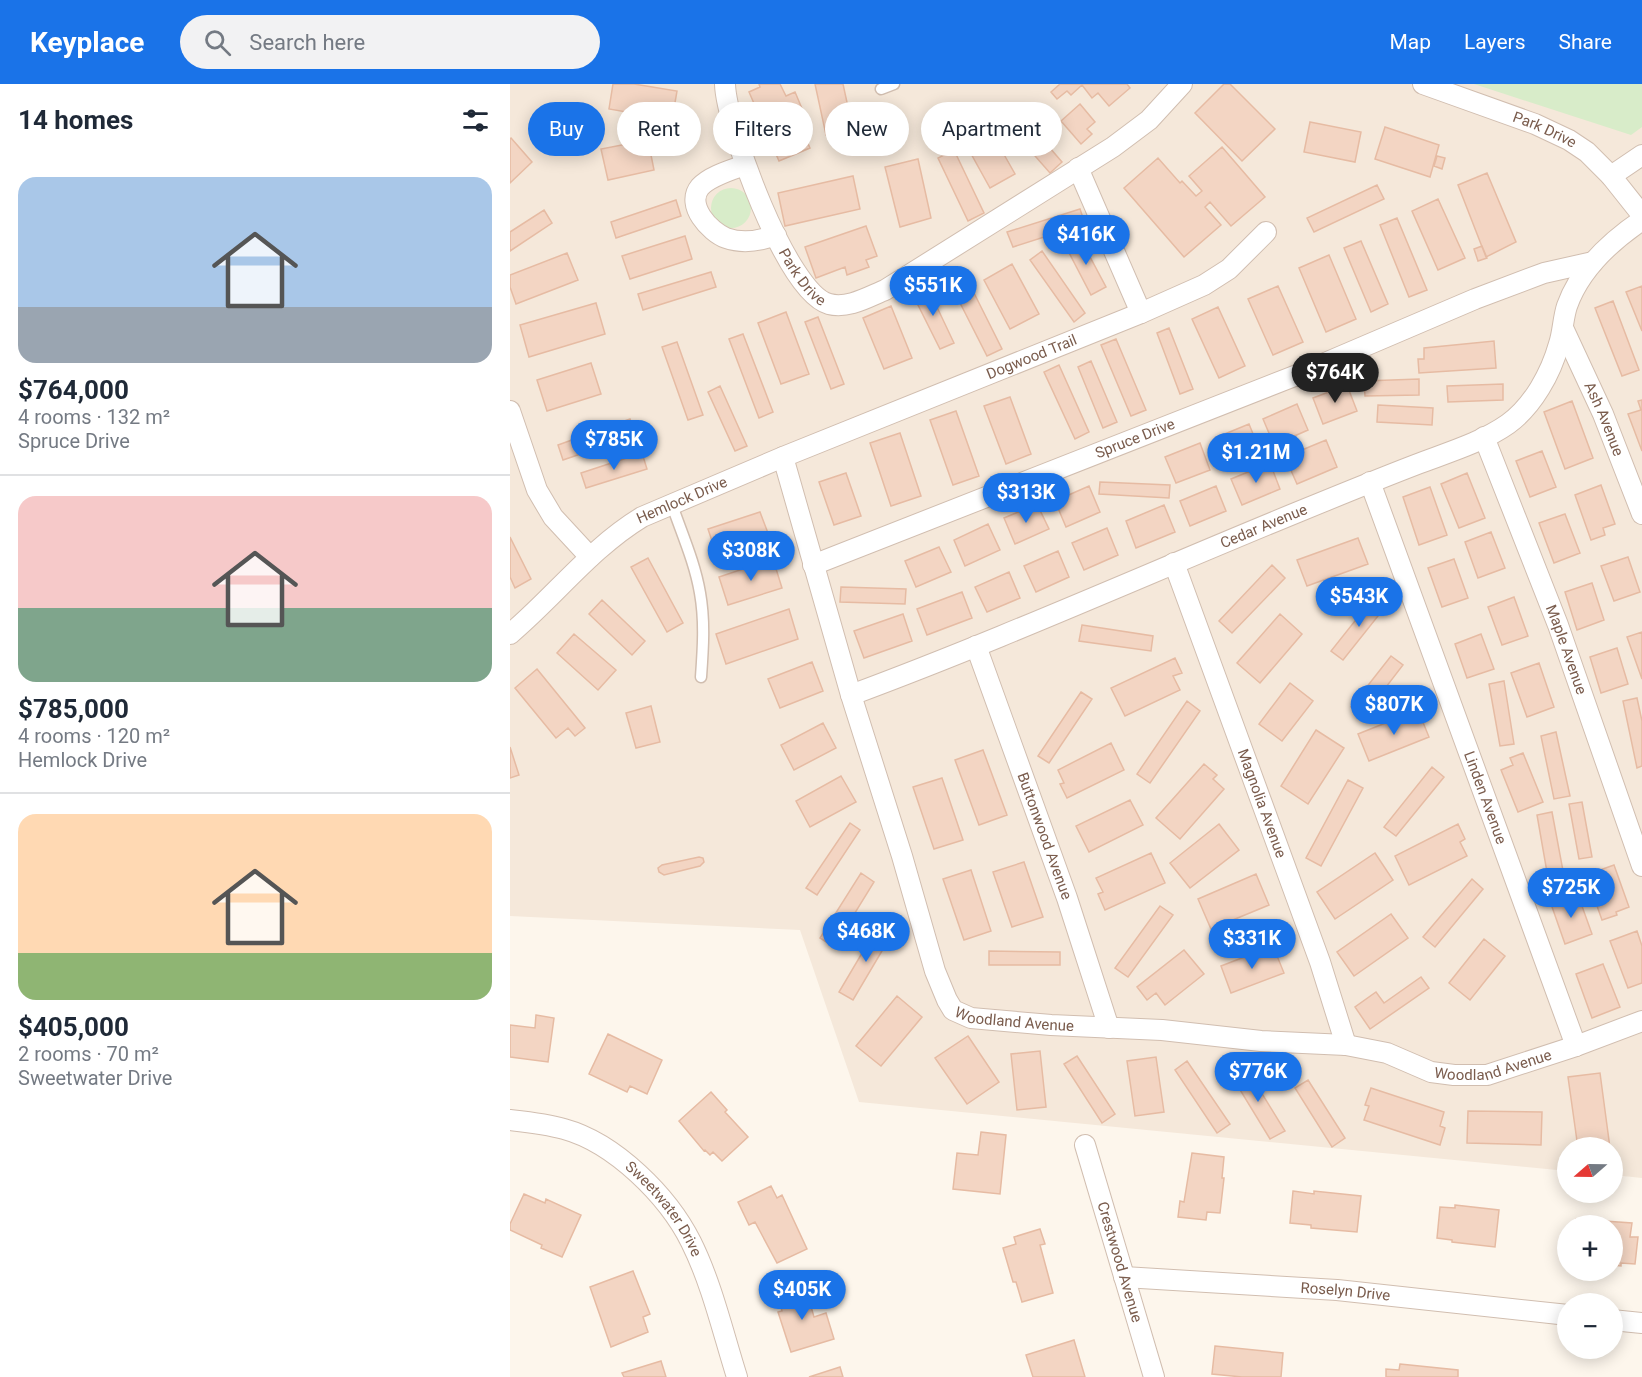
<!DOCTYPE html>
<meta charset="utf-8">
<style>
:root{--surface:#fff;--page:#f2f2f3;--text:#1f2937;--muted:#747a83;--line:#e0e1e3;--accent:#1a73e8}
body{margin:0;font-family:Roboto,sans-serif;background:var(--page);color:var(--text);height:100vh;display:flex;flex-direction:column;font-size:22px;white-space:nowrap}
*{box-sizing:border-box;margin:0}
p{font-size:20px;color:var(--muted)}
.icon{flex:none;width:33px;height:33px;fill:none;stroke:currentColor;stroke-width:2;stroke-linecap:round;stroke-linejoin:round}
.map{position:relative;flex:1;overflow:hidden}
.sheet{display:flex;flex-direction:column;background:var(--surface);width:510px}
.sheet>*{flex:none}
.hud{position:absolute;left:18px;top:18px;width:570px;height:54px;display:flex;gap:12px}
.needle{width:39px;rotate:250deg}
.tools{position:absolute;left:1047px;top:1053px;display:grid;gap:12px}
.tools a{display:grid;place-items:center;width:66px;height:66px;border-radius:50%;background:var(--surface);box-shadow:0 3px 15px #0003;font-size:30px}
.price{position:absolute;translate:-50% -51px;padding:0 14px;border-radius:21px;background:var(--accent);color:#fff;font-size:20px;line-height:39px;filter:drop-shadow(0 2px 3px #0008)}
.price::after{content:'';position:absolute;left:50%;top:36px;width:18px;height:14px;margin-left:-9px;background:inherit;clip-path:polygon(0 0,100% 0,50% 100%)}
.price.current{background:#222;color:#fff}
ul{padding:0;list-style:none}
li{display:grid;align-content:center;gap:12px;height:318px;padding:0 18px}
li+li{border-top:2px solid var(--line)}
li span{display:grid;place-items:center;height:186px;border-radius:18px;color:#555}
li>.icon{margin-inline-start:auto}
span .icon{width:108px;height:108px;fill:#fffc;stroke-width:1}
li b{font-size:26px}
h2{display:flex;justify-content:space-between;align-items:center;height:72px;padding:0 18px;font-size:26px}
.pill{padding:0 21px;border-radius:27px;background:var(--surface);box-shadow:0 3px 15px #0003;font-size:21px;line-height:54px}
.pill.current{background:var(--accent);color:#fff}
header{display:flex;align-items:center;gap:36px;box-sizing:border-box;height:84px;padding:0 30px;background:var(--accent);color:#fff}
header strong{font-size:28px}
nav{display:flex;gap:33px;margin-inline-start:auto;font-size:21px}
.search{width:420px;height:54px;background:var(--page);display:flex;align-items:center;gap:15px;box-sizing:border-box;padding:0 21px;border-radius:33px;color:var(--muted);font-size:22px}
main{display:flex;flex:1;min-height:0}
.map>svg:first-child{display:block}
.residential{fill:#f5e8da}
.green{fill:#d8ecc9}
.building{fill:#f3d5c3;stroke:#e6bba3;stroke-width:1.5}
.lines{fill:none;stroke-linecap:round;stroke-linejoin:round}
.lane-casing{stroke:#d1beb0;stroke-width:13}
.street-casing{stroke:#d1beb0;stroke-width:22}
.lane{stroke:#fff;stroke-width:10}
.street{stroke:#fff;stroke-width:20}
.labels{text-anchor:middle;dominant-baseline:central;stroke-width:6;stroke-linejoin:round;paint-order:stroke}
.street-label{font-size:15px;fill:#7a5c4d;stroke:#fffaf3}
</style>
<header>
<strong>Keyplace</strong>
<div class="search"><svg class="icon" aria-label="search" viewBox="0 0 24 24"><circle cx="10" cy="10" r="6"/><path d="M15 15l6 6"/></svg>Search here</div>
<nav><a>Map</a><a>Layers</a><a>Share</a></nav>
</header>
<main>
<section class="sheet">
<h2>14 homes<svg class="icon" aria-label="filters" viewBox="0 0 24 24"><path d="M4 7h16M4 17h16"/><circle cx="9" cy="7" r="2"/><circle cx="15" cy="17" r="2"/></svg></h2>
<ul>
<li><span style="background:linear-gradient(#a9c7e8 70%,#9aa5b1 0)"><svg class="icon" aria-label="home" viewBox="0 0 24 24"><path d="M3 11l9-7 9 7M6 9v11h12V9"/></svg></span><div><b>$764,000</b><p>4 rooms · 132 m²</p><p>Spruce Drive</p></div></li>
<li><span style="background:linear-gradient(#f6c9c9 60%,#7fa58c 0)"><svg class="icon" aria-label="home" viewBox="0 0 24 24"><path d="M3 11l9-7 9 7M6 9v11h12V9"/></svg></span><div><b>$785,000</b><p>4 rooms · 120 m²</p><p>Hemlock Drive</p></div></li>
<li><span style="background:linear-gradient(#ffd9b3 75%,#8fb573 0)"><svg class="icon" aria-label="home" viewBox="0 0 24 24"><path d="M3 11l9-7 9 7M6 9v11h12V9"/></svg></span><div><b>$405,000</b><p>2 rooms · 70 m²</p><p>Sweetwater Drive</p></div></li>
</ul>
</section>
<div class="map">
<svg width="1132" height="1293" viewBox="0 0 1132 1293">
<rect width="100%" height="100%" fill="#fdf6ec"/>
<path class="residential" d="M0 0H1132V1094L1103 1091 1102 1064H1058L1057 1087 349 1018 290 846 0 832Z"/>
<path class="green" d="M964 0H1132V43L1121 51Z
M201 124a20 20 0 1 1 40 0a20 20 0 1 1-40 0Z"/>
<path class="building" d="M103 0H124L167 7 162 36 99 25Z
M249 0H270L276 12 285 8 296 34 288 37 300 64 269 77 239 8 250 3Z
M305 0H333L343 46 316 51Z
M550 0H617L620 4 599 22 588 9 582 14 572 1 561 11 557 7 547 15 541 8Z
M714 0H720L765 45 732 77 685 29Z
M570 20 585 38 577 45 582 50 571 60 551 37Z
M500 21 515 37 522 30 534 43 527 49 552 78 540 89 489 31Z
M800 38 851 48 845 78 794 68Z
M875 43 929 61 920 93 865 75Z
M479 44 505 90 480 104 454 57Z
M1 54 22 78 0 99V55Z
M138 56 144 86 98 96 91 65Z
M712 63 755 113 721 142 700 118 695 123 711 141 674 173 614 104 648 74 670 99 672 97 686 112 692 107 679 92Z
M444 66 474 129 458 137 428 74Z
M927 72 935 74 932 85 924 82Z
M408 75 421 134 390 143 375 83Z
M977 89 1006 158 976 173 948 101Z
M343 92 350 125 275 142 268 109Z
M867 101 874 115 804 148 797 134Z
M928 115 955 174 928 186 902 127Z
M166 116 171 132 106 154 101 138Z
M570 125 575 140 503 163 497 148Z
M34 126 42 139 0 167V148Z
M887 134 917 206 899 213 870 141Z
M356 142 367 172 356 176 359 183 337 191 335 183 306 194 295 163Z
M175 152 182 175 120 195 112 172Z
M570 154 596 203 581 211 555 161Z
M851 157 878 220 861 228 834 164Z
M972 162 977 174 968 177 964 165Z
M532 167 575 229 564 238 520 176Z
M57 169 68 196 6 220 0 203V191Z
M819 171 846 235 816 248 789 184Z
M502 180 529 230 500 245 474 196Z
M201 188 206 203 133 226 128 210Z
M458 197 492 265 477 272 443 205Z
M417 202 444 259 430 265 402 209Z
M768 202 793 258 763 271 738 215Z
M1132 202V247L1116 208Z
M1103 217 1129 286 1112 292 1085 224Z
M86 219 95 250 19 273 10 241Z
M381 222 402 274 374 285 353 234Z
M708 223 735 282 709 294 682 235Z
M276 228 299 290 271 300 248 239Z
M308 233 334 300 321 305 295 238Z
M659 244 683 305 670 310 647 249Z
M233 250 263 328 249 334 219 255Z
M606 255 636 326 621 332 591 261Z
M984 257 986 284 909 289 908 275H914V264Z
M167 258 193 331 178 336 152 263Z
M581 277 607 338 593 344 568 283Z
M81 279 91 310 37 327 27 296Z
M549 281 579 348 565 355 534 288Z
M909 295V311L855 312 854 297Z
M993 300V316L938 318 937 302Z
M837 301 847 327 813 340 803 314Z
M210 302 237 362 225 367 198 308Z
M500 313 521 370 496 380 474 322Z
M1132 316V367L1118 330 1131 326 1128 317Z
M1062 317 1083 374 1055 385 1034 328Z
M787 320 798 346 764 361 753 335Z
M868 321 923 324 922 341 867 338Z
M446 327 469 392 443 401 420 336Z
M120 335 126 351 53 376 48 361Z
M739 340 750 367 715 380 705 354Z
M390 349 411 412 381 422 360 359Z
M816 356 827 383 787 400 775 373Z
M690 359 700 386 666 399 655 373Z
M1032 367 1046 403 1020 413 1006 377Z
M132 369 137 385 76 404 71 389Z
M760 379 770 405 732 421 721 395Z
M336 389 351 432 324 441 309 398Z
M957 389 975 434 949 444 931 400Z
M590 398 660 401 659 414 589 410Z
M1091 401 1105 440 1093 444 1095 451 1081 456 1065 411Z
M579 402 590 428 556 443 545 417Z
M706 402 716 427 680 442 670 417Z
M920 403 937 451 909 461 893 413Z
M527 420 539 445 505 460 494 434Z
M654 421 665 448 626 464 616 437Z
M250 428 261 457 208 475 198 445Z
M1055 430 1070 469 1044 479 1029 439Z
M478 440 490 466 455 482 444 456Z
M597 444 608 471 574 486 562 459Z
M981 448 995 484 968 494 955 458Z
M0 453 21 495 5 504 0 493Z
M848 454 858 480 797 502 787 476Z
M429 463 441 488 406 503 395 477Z
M548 467 559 493 526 508 514 482Z
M1118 473 1130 508 1104 517 1091 482Z
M138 474 173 539 157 548 121 483Z
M263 475 272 504 218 521 209 493Z
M944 475 958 514 932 523 918 484Z
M762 481 775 494 722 549 709 537Z
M499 488 510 514 477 528 465 503Z
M1082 499 1094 536 1067 546 1055 508Z
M331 503 396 505 395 520 330 518Z
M452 508 462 534 417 551 407 525Z
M864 513 876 522 833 576 821 567Z
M1004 513 1018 552 992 561 978 523Z
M92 516 135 557 122 571 79 530Z
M279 525 288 555 216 580 206 550Z
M393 530 402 557 354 574 344 547Z
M770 530 792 550 750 599 727 579Z
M572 541 643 552 641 567 569 557Z
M1132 548V595L1117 553Z
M64 550 106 586 88 606 47 569Z
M971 550 984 585 957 594 945 560Z
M1107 564 1118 600 1091 609 1080 573Z
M881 572 893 581 853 633 841 623Z
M665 574 672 589 663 592 670 606 615 632 601 604Z
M302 578 313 607 270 624 258 595Z
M1029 579 1044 623 1017 633 1001 589Z
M27 585 75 644 65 652 58 644 46 654 5 604Z
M994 597 1004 660 990 662 979 600Z
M780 599 803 617 772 657 749 640Z
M571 608 582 615 539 679 528 672Z
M1127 614 1132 637V682L1127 684 1113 617Z
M677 617 690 627 640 699 627 690Z
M141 622 150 658 126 664 116 629Z
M908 626 919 653 859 677 848 650Z
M313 639 326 664 284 686 271 661Z
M806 646 834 664 798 720 771 702Z
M1046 648 1060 712 1044 715 1031 652Z
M601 659 614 686 557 714 550 700 554 699 548 686Z
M0 663 9 691 0 694Z
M473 666 497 731 469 741 445 676Z
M1013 669 1033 718 1008 728 991 686 1003 681 1000 674Z
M694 680 707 691 703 695 714 705 670 755 646 734Z
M922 683 934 693 886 752 874 743Z
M331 692 346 718 300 743 286 717Z
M432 694 453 756 424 765 403 703Z
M838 696 853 704 811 782 796 774Z
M620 716 633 741 579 768 566 742Z
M1072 718 1082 773 1069 775 1059 720Z
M1042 728 1054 792 1038 794 1027 731Z
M340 739 350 746 307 811 296 804Z
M709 740 729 766 680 804 660 779Z
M948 740 955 755 950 758 957 772 899 801 885 772Z
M641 769 655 799 595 826 588 810 593 808 586 794Z
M865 769 883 796 825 835 807 808Z
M189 773 193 774 194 778 190 782 154 791 149 788 148 784 152 781Z
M514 778 533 833 502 843 483 788Z
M1104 781 1119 823 1106 828 1107 831 1092 836 1076 791Z
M461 786 481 847 454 856 433 795Z
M351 789 364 798 324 863 310 854Z
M746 790 759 821 701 845 688 815Z
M962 795 973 805 925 863 913 853Z
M1068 811 1082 850 1055 860 1041 820Z
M650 822 663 831 618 893 605 884Z
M881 830 898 854 844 892 827 868Z
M368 842 382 850 343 916 329 908Z
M1127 847 1132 862V899L1118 904 1100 857Z
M974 855 995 872 960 916 939 899Z
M763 862 774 889 721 909 711 882Z
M674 866 694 890 655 921 646 909 637 916 627 903Z
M479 867 550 868V881H479Z
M1093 880 1110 923 1082 934 1066 890Z
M911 893 919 904 860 945 845 923 866 908 874 919Z
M387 912 412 933 371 982 346 962Z
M26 931 44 934 38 978 0 973V941L25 944Z
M98 950 152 976 137 1010 120 1002 117 1008 79 990Z
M458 952 489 998 457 1020 425 974Z
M530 967 536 1023 507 1026 501 970Z
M567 972 605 1030 592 1039 554 980Z
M646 973 654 1028 625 1032 617 977Z
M677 977 720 1040 707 1049 665 986Z
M735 982 775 1047 760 1055 721 991Z
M1090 989 1100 1064H1068L1058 993Z
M798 996 835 1054 822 1063 785 1004Z
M861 1004 934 1028 930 1042 935 1044 930 1061 854 1036 859 1022 855 1021Z
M201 1008 217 1026 215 1028 238 1053 212 1077 203 1068 200 1071 195 1066 194 1067 169 1037Z
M958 1027 1032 1028 1031 1061 957 1059Z
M471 1048 496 1051 490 1110 443 1105 447 1069 468 1071Z
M682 1069 714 1073 712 1094H714L710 1129 697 1128 696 1136 668 1133 670 1117 674 1118Z
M261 1102 267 1114 272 1111 297 1165 267 1179 245 1138 239 1141 228 1118Z
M783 1107 804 1110V1107L851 1112 847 1148 801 1144V1141L780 1139Z
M14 1110 35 1119 36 1115 71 1131 52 1173 31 1164 32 1161 0 1146V1140Z
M945 1121 989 1126 985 1163 942 1158V1156L927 1154 930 1123 945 1124Z
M1066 1135 1122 1139 1120 1153H1128L1125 1180 1111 1179V1182L1102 1181V1142H1065Z
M530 1145 535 1160 530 1161 543 1209 512 1218 506 1198H503L493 1164 506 1160 504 1153Z
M123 1187 140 1230 133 1233 138 1248 101 1263 80 1203Z
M291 1200 297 1220 300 1219 304 1233 316 1229 324 1255 281 1268 268 1228 272 1227 267 1208Z
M564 1256 575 1293H523L516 1271Z
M705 1262 773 1269 771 1293H732L702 1290Z
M151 1277 156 1293H114L112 1289Z
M890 1280 948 1286V1293H876V1285L889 1286Z
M330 1283 333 1293H299Z"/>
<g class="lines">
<defs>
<path id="lane" d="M371 5 384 0
M162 421C172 450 185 479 190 509 195 537 193 565 191 593"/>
<g id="street">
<path id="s1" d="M215 0C216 41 277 209 319 220 338 225 358 213 375 206L603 63 639 36 672 0"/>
<path id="s2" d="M913 0 1025 40 1059 56 1077 68 1101 92 1132 131"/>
<path d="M235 81C221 86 200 92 190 103 175 121 200 148 216 154 233 160 250 157 266 151"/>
<path d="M568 84 631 229"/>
<path d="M1101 92 1132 71"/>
<path id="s3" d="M1053 244 1093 330 1132 430"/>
<path d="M0 327 27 406 43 433 80 473"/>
<path id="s4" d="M974 353 1048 541 1132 782"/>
<path id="s5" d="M273 373 341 611 392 772 425 887 437 916 443 926 461 934 541 941 652 946 751 957 836 961 877 969 921 988 944 991H977L1066 962 1132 937"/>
<path id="s6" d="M860 398 1066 962"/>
<path id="s7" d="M664 479 810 878 836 961"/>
<path id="s8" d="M303 481 787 291 965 215 1034 189 1083 178"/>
<path id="s9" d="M0 550C45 512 81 464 132 433L273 373 631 229 694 201 719 185 756 148"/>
<path id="s10" d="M466 562 557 814 599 944"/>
<path id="s11" d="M341 611C492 555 639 489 788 428 827 412 866 396 905 381 936 369 971 359 998 340 1023 322 1041 289 1049 260 1053 248 1053 234 1057 222 1070 185 1101 157 1132 136"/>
<path id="s12" d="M0 1036C18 1038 37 1040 54 1045 105 1059 158 1112 181 1158 202 1200 213 1249 227 1293"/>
<path id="s13" d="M575 1061 644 1293"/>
<path id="s14" d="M614 1193 827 1206 1058 1231"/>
<path d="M1102 1236 1132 1239"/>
</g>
</defs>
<use href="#lane" class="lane-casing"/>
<use href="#street" class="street-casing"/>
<use href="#lane" class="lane"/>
<use href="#street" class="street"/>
</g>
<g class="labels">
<g class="street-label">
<text stroke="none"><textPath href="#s2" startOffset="130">Park Drive</textPath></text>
<text stroke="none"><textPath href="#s1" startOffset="210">Park Drive</textPath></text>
<text stroke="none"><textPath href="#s9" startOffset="598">Dogwood Trail</textPath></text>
<text stroke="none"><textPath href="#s3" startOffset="100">Ash Avenue</textPath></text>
<text stroke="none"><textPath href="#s8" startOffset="346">Spruce Drive</textPath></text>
<text stroke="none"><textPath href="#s9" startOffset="220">Hemlock Drive</textPath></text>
<text stroke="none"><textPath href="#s11" startOffset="446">Cedar Avenue</textPath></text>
<text stroke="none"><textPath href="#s4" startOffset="228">Maple Avenue</textPath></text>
<text stroke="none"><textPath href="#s6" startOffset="336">Linden Avenue</textPath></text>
<text stroke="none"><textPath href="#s7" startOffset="256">Magnolia Avenue</textPath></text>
<text stroke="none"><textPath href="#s10" startOffset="202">Buttonwood Avenue</textPath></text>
<text stroke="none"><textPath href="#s5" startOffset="642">Woodland Avenue</textPath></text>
<text stroke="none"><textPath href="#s5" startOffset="1128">Woodland Avenue</textPath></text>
<text stroke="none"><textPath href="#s12" startOffset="186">Sweetwater Drive</textPath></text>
<text stroke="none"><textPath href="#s13" startOffset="122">Crestwood Avenue</textPath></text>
<text stroke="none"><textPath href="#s14" startOffset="222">Roselyn Drive</textPath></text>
</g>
</g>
</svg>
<div class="tools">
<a><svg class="needle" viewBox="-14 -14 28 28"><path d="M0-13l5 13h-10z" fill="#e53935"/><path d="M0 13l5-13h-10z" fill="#747a83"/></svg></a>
<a>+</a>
<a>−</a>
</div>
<b class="price" style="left:576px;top:182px">$416K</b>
<b class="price" style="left:423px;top:233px">$551K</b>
<b class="price current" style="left:825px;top:320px">$764K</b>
<b class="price" style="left:104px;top:387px">$785K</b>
<b class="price" style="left:746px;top:400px">$1.21M</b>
<b class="price" style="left:516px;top:440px">$313K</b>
<b class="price" style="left:241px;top:498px">$308K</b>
<b class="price" style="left:849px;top:544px">$543K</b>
<b class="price" style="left:884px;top:652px">$807K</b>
<b class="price" style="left:1061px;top:835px">$725K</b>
<b class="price" style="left:356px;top:879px">$468K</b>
<b class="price" style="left:742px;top:886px">$331K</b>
<b class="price" style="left:748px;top:1019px">$776K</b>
<b class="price" style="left:292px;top:1237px">$405K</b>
<div class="hud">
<a class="pill current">Buy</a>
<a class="pill">Rent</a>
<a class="pill">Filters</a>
<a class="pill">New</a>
<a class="pill">Apartment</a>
</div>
</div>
</main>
